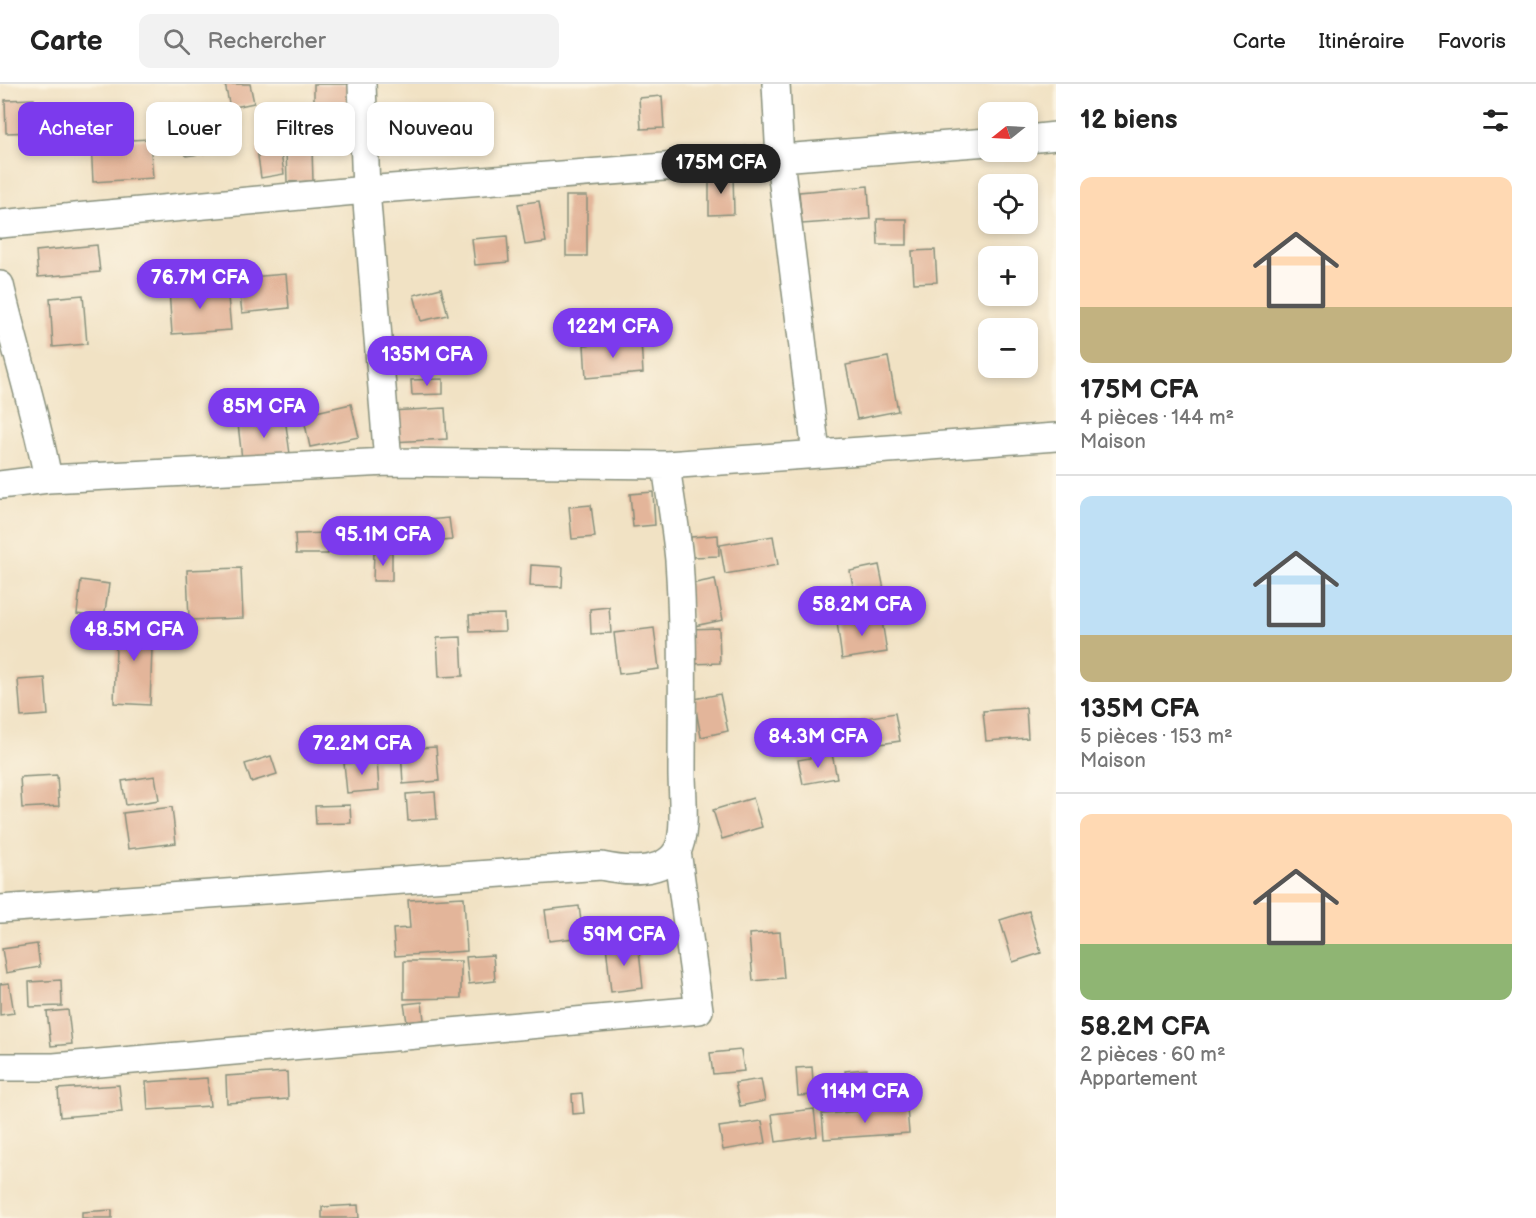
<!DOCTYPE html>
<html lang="fr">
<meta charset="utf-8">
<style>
:root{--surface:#fff;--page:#f2f2f2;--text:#222;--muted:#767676;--line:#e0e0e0;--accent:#7c3aed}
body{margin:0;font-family:"Balsamiq Sans",sans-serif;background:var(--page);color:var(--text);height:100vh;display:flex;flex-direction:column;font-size:22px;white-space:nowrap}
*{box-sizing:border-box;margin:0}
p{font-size:20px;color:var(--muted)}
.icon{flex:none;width:33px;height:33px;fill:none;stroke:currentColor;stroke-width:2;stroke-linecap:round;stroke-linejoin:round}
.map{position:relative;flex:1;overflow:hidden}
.side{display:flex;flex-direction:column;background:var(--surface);width:480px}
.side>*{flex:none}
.guide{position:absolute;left:18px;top:18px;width:570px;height:54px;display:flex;gap:12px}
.needle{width:39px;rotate:252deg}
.buttons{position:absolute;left:978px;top:18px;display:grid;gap:12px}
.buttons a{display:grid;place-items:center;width:60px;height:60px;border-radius:12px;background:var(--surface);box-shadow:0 3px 9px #0003;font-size:30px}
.price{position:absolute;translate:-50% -51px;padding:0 14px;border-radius:21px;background:var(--accent);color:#fff;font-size:20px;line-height:39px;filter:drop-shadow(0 2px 3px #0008)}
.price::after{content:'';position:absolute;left:50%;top:36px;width:18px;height:14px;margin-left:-9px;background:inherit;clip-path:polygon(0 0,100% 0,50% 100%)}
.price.on{background:#222;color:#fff}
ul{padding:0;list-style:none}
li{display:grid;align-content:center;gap:12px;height:318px;padding:0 24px}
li+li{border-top:2px solid var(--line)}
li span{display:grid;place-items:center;height:186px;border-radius:12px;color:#555}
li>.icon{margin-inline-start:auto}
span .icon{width:108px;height:108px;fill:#fffc;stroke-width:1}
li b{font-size:26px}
h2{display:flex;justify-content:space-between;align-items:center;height:72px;padding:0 24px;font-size:26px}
.pill{padding:0 21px;border-radius:12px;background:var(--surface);box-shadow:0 3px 9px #0003;font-size:21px;line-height:54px}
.pill.on{background:var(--accent);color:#fff}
header{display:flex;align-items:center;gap:36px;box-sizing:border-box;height:84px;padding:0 30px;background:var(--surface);border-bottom:2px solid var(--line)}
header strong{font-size:28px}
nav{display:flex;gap:33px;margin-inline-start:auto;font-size:21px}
.search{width:420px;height:54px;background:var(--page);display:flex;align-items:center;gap:15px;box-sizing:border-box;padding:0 21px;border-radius:12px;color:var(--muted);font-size:22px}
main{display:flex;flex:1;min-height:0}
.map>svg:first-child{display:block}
.building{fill:#e3b59a}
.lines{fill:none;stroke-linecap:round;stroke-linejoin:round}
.minor-casing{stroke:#88907c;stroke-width:30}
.minor{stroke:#fff;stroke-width:27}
</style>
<header>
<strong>Carte</strong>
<div class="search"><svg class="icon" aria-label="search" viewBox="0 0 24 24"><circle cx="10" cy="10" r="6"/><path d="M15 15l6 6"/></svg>Rechercher</div>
<nav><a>Carte</a><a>Itinéraire</a><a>Favoris</a></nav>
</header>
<main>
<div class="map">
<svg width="1056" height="1134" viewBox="0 0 1056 1134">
<rect width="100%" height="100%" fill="#fcf5e5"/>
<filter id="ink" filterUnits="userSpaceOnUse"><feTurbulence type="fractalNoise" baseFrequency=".0167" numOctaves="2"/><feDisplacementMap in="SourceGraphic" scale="12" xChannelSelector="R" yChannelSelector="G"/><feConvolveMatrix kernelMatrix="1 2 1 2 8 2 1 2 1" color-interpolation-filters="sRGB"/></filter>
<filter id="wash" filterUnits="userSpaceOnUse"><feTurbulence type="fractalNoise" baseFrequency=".008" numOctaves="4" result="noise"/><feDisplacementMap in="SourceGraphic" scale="24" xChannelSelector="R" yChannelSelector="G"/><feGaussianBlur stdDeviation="1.35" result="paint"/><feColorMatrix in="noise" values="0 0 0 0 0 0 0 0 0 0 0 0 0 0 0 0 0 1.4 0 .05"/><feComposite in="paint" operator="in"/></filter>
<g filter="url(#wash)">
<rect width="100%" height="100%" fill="#f1e2c4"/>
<g id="blocks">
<path class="building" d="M225 0H250L254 19 230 24Z
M314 0H351V32H314Z
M662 12 664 44 641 45 639 14Z
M34 15 36 48 6 49 5 16Z
M217 41 221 67 186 72 182 46Z
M150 55 153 94 93 98 91 58Z
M280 62 284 90 261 94 257 65Z
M312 65 313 97 287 98 286 66Z
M733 90 734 130 709 131V91Z
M868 102 870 135 802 140 799 108Z
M566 112H587V172H566Z
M539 117 546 158 525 161 518 120Z
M877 135H907V161H878Z
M507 152 509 178 475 181 472 155Z
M97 161 100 188 38 193 36 167Z
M935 166 937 198 914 199 912 167Z
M286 190 289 224 242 229 238 194Z
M227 202 231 246 172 250 169 206Z
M441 204 448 231 421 237 414 211Z
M83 211 87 260 53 263 50 214Z
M641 257 643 289 586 294 584 261Z
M888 273 898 327 857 335 846 281Z
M443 295V310L412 311 411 296Z
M351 320 359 353 310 363 303 331Z
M445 324 447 355 392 358 390 327Z
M285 334 290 370 242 375 238 340Z
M653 408 655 441 633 443 630 410Z
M591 421 595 453 572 455 569 423Z
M449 434 452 456 409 460 406 438Z
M360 446 363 467 342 469 339 449Z
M328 449V470H296L295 450Z
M718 451 719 472 692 473 691 453Z
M773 452 778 481 725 490 720 461Z
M374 468H392V497H373Z
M531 481 563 483 562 503 530 502Z
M879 481 886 515 857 522 850 487Z
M241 484 243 534 189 536 187 486Z
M715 495 723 536 694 542 686 501Z
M81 496 109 500 104 534 77 530Z
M609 523 611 549 591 550 590 525Z
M504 530 505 547 470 548 469 531Z
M881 531 887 568 842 575 837 538Z
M117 535 153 536 150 621 114 619Z
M654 544 659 585 619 590 614 549Z
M719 544 720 579 690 580 689 545Z
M461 553 463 592 439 593 437 554Z
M45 594 48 631 21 633 18 596Z
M720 610 728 647 701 653 694 615Z
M1026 624 1028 654 986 657 983 627Z
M895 629 900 657 846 665 841 638Z
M349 652 354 672 343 675 337 656Z
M436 663 439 697 403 700 401 665Z
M832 670 837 694 803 700 798 676Z
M271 672 277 690 251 698 245 680Z
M377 676 379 706 347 709 344 679Z
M57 691 59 722 22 724 20 693Z
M155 692 159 716 126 721 122 697Z
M435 708 437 735 408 737 406 710Z
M753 714 762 743 722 755 713 726Z
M350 721 351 739 316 740 315 722Z
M172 723 176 759 128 765 123 729Z
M464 813 467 867 395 872 393 845 410 844 408 816Z
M579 822 583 853 549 857 545 826Z
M1029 827 1041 869 1013 878 1000 836Z
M780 848 784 894 753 897 749 850Z
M638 857 643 904 611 908 606 861Z
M37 860 40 883 6 889 2 865Z
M493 871 495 897 469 900 466 873Z
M404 877H461V914L404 915Z
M61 896 62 922 30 923 29 898Z
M9 899 14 929 0 931V900Z
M422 918 424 936 407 938 404 920Z
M68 926 72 960 51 962 47 928Z
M741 966 744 987 713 990 710 969Z
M812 983 814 1011 798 1012 796 984Z
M867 985 870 1013 849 1016 845 987Z
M287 988 288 1015 227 1019 226 992Z
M207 994 210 1022 148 1026 146 998Z
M761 995 765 1017 740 1022 735 999Z
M119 1001 122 1028 60 1033 58 1005Z
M582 1009 584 1029 573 1030 572 1010Z
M907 1024 909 1049 824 1055 822 1030Z
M814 1025 817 1052 776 1058 772 1030Z
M762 1037 766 1059 723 1066 719 1043Z
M358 1121 359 1134H322V1123Z
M112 1126V1134H82V1128Z"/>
</g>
</g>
<g filter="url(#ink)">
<use href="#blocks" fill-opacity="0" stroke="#88907c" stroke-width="1.5"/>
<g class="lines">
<defs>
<path id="minor" d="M362 0 366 106 388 378
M776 0 780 76 816 369
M1028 55 1056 52
M0 140 366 106 988 58
M0 201C15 266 36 329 48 395
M0 401 48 395 388 378 666 381 1056 353
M0 825 601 782C624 787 663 791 677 767 687 751 682 709 682 690 682 619 684 547 679 476 676 444 670 413 666 381
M0 983H54L699 926 677 767"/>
</defs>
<use href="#minor" class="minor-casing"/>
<use href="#minor" class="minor"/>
</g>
</g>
</svg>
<div class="buttons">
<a><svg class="needle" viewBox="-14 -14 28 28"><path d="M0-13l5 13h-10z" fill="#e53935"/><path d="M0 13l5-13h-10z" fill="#767676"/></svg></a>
<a><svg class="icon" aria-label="locate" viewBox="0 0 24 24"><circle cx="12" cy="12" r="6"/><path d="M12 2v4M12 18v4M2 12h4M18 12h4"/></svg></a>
<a>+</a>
<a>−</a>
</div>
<b class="price on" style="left:721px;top:111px">175M CFA</b>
<b class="price" style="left:200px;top:226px">76.7M CFA</b>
<b class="price" style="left:613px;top:275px">122M CFA</b>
<b class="price" style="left:427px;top:303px">135M CFA</b>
<b class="price" style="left:264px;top:355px">85M CFA</b>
<b class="price" style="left:383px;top:483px">95.1M CFA</b>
<b class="price" style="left:862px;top:553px">58.2M CFA</b>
<b class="price" style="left:134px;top:578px">48.5M CFA</b>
<b class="price" style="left:818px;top:685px">84.3M CFA</b>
<b class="price" style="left:362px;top:692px">72.2M CFA</b>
<b class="price" style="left:624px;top:883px">59M CFA</b>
<b class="price" style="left:865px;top:1040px">114M CFA</b>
<div class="guide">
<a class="pill on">Acheter</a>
<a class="pill">Louer</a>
<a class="pill">Filtres</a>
<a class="pill">Nouveau</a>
</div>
</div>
<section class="side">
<h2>12 biens<svg class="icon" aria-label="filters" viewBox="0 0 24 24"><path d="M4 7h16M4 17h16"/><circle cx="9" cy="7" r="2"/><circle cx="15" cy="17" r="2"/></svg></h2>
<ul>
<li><span style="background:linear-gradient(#ffd9b3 70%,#c2b280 0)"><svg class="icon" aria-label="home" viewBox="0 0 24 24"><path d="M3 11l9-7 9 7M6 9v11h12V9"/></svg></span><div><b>175M CFA</b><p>4 pièces · 144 m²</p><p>Maison</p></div></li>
<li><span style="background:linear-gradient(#bfe0f5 75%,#c2b280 0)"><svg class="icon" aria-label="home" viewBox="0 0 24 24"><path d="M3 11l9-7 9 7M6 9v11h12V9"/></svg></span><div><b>135M CFA</b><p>5 pièces · 153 m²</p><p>Maison</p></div></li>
<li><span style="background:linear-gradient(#ffd9b3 70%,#8fb573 0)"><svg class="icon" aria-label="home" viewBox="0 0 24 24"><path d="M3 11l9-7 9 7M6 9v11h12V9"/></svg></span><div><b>58.2M CFA</b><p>2 pièces · 60 m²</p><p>Appartement</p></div></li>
</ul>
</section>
</main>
